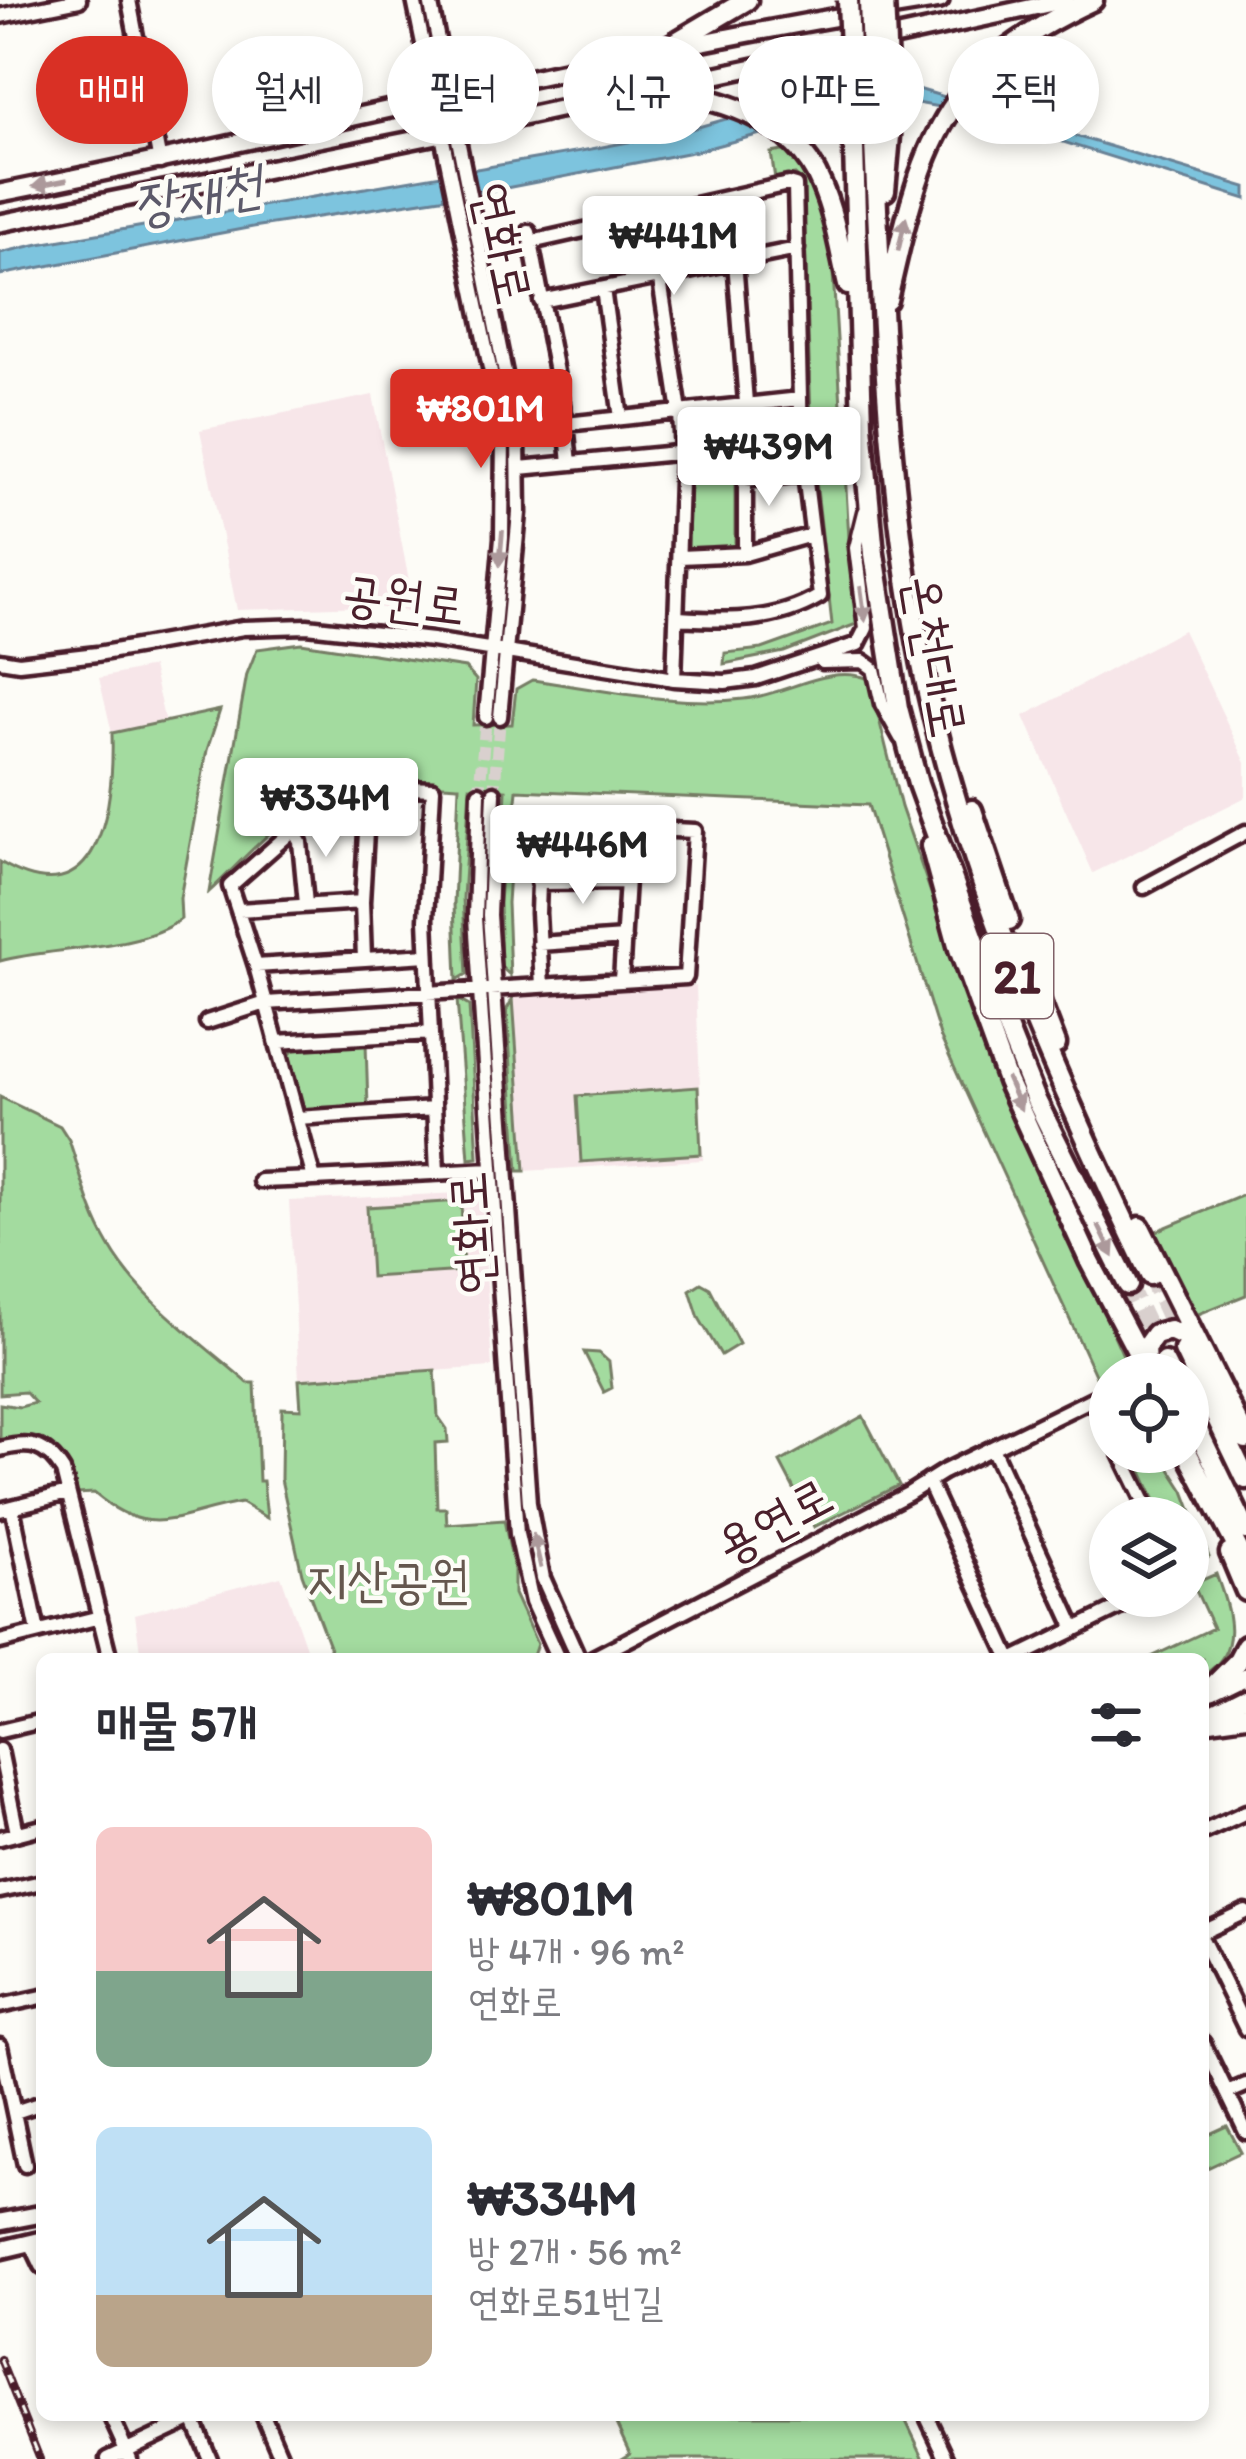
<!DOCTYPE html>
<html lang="ko">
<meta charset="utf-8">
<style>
:root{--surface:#fff;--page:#f7f7f7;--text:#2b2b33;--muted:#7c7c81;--accent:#d93025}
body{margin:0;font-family:Itim,"Poor Story",sans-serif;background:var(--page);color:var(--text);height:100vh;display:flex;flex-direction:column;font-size:45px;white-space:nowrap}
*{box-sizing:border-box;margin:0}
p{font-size:39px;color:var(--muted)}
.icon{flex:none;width:66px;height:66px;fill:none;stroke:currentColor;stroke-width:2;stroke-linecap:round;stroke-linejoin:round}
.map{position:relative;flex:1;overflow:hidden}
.side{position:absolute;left:36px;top:1653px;width:1173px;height:768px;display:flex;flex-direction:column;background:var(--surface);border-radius:18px;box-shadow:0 6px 18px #0003}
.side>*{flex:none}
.banner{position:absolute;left:36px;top:36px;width:1176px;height:108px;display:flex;gap:24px}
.fabs{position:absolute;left:1089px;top:1353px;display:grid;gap:24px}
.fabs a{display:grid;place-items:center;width:120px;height:120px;border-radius:50%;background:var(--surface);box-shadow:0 6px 18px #0003;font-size:60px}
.price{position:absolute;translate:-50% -102px;padding:0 27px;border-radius:12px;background:#fff;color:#222;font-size:39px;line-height:78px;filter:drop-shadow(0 3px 6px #0008)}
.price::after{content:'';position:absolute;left:50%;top:72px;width:36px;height:27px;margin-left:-18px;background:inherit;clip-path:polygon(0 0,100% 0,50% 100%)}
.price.selected{background:var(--accent);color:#fff}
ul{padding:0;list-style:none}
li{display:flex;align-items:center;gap:36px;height:300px;padding:0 60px}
li span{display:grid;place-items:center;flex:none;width:336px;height:240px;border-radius:18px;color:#555}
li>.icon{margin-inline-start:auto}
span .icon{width:144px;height:144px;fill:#fffc;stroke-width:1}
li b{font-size:51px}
h2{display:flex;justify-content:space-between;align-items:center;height:144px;padding:0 60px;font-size:51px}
.pill{padding:0 42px;border-radius:54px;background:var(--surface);box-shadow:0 6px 18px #0003;font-size:42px;line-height:108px}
.pill.selected{background:var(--accent);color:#fff}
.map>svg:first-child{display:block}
.built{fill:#f7e6e9}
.green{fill:#a3db9f;stroke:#767d65;stroke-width:3}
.water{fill:#7dc4de;stroke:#698296;stroke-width:3}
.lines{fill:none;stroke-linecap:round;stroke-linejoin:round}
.minor-tunnel{stroke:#d9d0ce;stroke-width:12;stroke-dasharray:12 6;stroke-linecap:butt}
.highway-tunnel{stroke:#d9d0ce;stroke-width:18;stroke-dasharray:18 9;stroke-linecap:butt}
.minor-casing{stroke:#4a1f2b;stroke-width:21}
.major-casing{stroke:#4a1f2b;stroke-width:24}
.highway-casing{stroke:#4a1f2b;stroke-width:27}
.minor{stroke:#fdfcf7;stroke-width:12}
.major{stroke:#fdfcf7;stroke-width:15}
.highway{stroke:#fdfcf7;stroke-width:18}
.rail-casing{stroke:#4a1f2b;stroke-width:8}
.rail{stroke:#fdfcf7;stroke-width:3;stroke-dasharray:9;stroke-linecap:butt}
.highway-bridge-casing{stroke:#4a1f2b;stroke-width:27;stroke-linecap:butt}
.highway-bridge{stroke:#fdfcf7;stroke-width:18}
.oneway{fill:#ac999b}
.labels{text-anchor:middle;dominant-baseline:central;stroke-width:9;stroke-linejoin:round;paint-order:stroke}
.shield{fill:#fdfcf7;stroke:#806168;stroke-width:3}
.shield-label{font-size:48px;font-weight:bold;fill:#4a1f2b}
.street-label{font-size:51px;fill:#4a1f2b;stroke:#fdfcf7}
.park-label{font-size:51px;fill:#65574e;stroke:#fdfcf7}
.water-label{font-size:54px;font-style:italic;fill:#5c596a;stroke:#fdfcf7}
</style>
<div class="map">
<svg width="1246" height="2459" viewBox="0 0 1246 2459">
<rect width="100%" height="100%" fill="#fdfcf7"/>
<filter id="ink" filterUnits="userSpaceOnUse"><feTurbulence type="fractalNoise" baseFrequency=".00833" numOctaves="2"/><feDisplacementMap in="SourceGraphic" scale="24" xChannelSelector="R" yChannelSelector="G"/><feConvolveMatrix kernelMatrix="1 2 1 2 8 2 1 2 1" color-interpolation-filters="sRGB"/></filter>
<g filter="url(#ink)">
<path class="built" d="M373 395 415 612 368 606 237 610 200 430Z
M1183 630 1246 763V797L1093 873 1024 716Z
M152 667 165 722 112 733 99 678Z
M696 986 703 1160 525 1171 513 998Z
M481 1192 492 1367 299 1380 289 1201Z
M281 1576 310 1659H141L135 1614Z"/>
<path class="green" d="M788 150C823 176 827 232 833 273L850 555 859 623 784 652 724 664 725 653 762 649 832 624 812 444 803 183 795 175 775 179 771 153Z
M735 456V544L728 550H692L688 546 690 466 697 458Z
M301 643 465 668 476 680 473 725 512 724 516 689 532 680C600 689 676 707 744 699 786 695 829 663 869 679L901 807 984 1045 1126 1362 1096 1377 940 1036 868 805 517 790 515 812H505L506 790 470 787 463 898 467 974 457 980 454 904 459 786C413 783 350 778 309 803 273 825 240 863 209 892L247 674 257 649Z
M220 710 207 750 180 898 181 919C138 951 50 947 0 961V862C101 922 114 805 112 733Z
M504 825H512L507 903 510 975 501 967 499 904Z
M513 998 525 1171H518L507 1009Z
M457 999 469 1006 478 1158 469 1159Z
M366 1043 368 1107 306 1110 300 1105 288 1057 295 1048Z
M698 1087 701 1154 581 1162 577 1096Z
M0 1097 60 1126 69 1140C81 1175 90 1214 109 1245 140 1300 201 1342 248 1383H255L259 1481H263L267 1518 241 1503C175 1514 152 1542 94 1493L77 1494C62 1447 52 1428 0 1441V1404L20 1407 35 1403 25 1392 0 1394Z
M1246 1194V1295L1196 1315C1184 1284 1167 1262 1154 1232Z
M461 1201 464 1271 371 1277 367 1207Z
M701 1283 710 1288 739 1344 721 1355 699 1318 690 1290Z
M584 1352 599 1353 609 1362 612 1388 604 1392Z
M435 1370 438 1416 447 1429 448 1442 435 1443 437 1508H446L447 1524 504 1520 514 1569V1594L537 1644 532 1659H334L302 1574 281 1479 282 1408 301 1409 299 1380Z
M863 1416 899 1485 814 1527 780 1462Z
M1133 1452H1163L1166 1463 1184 1491 1209 1557 1188 1568V1518H1163Z
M1216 1574C1229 1610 1244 1652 1203 1675V1659H1147L1213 1628 1193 1584Z
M1227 2126 1241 2152 1203 2170V2137Z
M612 2415H903L924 2459H622L630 2454Z"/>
<path class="water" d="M918 89 1246 187V199L967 112 917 103 817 119 697 151 506 188 253 227 0 275V253L39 244 581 151 681 132 785 102Z"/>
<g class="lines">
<path class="minor-tunnel" d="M479 793 486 717
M494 793 500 717"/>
<path class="highway-tunnel" d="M1150 1275 1180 1340
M1128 1285 1164 1362"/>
<defs>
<path id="minor" d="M129 0 160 162
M414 0 503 431 502 538 486 717
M430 0 518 438 519 513 500 717
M0 16 79 0
M650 214 680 412 682 454 674 679
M529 232 566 424 570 463
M531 242 788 184 795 186 801 441 820 596C775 623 728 621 678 618
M735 261 746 403
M603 289 621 418
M541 301 797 249
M566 424 800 399
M520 468 801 441
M745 554V480L805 474
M680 557 745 554 811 535
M0 660 19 663 97 654 243 628 307 626 432 640 674 679 725 682 756 678 858 644 866 628 856 548 865 512
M822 662 863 661 874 669 882 704 901 738
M479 793 475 918 517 1534 532 1602 558 1659
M494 793 489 915 529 1503 543 1578 579 1659
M541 821 538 913 542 986
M294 831 300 842 306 904
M538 883 627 882
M1144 887 1246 832
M239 910 362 902
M539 944 624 938
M364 959 362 902 368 797
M256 966 427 955
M621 981 686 977 695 831 630 828
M207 1022 266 1003 621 981 630 828 528 820
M276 1042 431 1033
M297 1118 434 1109
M437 1173 426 919 433 789 409 788 316 810 230 886 256 966 314 1179 491 1170
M260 1181 314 1179
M992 1448 1075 1629
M0 1449C30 1441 46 1444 63 1471L110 1659
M1120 1452 1152 1518
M928 1481 1010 1659
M12 1507 38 1632
M0 1510 68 1493
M0 1642 100 1617
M591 1659 908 1494 943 1472 1094 1398 1110 1432
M1014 1659 1143 1596
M0 1731 42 1721
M0 1750 17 1833
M1203 1832 1246 1812
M0 1838 42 1827
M0 1891 42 1882
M1203 1932 1246 1912
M1203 1941 1246 2029
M0 2006 42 1997
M1203 2043 1246 2132
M0 2046 25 2165
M1227 2093 1246 2085
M15 2112 42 2103
M31 2243 42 2266
M110 2415 130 2459
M263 2415 282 2459
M926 2415 947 2459
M193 2419 210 2459
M108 2459 201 2415"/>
<path id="major" d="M0 193C314 131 623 49 940 0
M0 223 457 131 1066 0
M1211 1693 1246 1676
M1206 1717 1246 1697
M0 2222 42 2214
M0 2250 42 2240"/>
<path id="highway" d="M671 45 747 0
M648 87C714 98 793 115 821 184 835 216 840 252 848 285
M874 142C882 317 887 492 922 665 966 879 1056 1079 1150 1275
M854 148 862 425 874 554 898 708 918 784 1000 1010 1036 1100 1128 1285
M885 191 890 136
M887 300C922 145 939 71 1093 0
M972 810 1009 920
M931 846 959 949 1007 1081 1090 1262 1149 1374
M1029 974 1056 1044
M1140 1227 1246 1439
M1184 1350 1246 1479
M1164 1362 1170 1374
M1146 1367 1145 1348 1155 1334 1170 1330 1198 1343
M1188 1410 1246 1530
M1187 1452 1246 1564
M1230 1553 1246 1591
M1203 1696 1237 1662 1246 1645
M1203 1721 1246 1715"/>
</defs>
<use href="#minor" class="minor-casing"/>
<use href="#major" class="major-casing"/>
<use href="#highway" class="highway-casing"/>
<use href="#minor" class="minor"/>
<use href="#major" class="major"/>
<use href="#highway" class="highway"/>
<defs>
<path id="rail" d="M0 2359 40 2459"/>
</defs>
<use href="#rail" class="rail-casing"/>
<use href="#rail" class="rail"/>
<defs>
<path id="highway-bridge" d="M848 0 854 148
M869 0 874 142
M884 0 890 136"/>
</defs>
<use href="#highway-bridge" class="highway-bridge-casing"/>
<use href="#highway-bridge" class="highway-bridge"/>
</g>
<defs><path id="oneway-solid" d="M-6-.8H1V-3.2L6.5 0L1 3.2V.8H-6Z" transform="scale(3)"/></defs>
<g class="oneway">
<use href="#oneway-solid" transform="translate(50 183) rotate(169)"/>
<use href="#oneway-solid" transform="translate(902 234) rotate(-77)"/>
<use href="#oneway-solid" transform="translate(501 548) rotate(95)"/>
<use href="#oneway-solid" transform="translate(863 604) rotate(82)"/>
<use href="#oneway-solid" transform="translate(1014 1094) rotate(66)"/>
<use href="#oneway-solid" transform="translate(1106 1241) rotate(64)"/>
<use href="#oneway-solid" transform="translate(537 1551) rotate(-103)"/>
</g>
</g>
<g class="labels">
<rect class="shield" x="981" y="934" width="72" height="84" rx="9"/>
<g class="shield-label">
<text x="1017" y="976">21</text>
</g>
<g class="street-label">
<text transform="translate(503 243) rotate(78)">연화로</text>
<text transform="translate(404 599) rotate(7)">공원로</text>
<text transform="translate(936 656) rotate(80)">온천대로</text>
<text transform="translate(471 1233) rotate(-94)">연화로</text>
<text transform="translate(774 1520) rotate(-28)">용연로</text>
</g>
<g class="park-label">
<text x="388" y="1579">지산공원</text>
</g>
<g class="water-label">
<text transform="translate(197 194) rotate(-10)">장재천</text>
</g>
</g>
</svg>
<div class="fabs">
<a><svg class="icon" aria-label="locate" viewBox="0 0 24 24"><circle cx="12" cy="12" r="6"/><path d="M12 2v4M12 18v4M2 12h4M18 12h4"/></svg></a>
<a><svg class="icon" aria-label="layers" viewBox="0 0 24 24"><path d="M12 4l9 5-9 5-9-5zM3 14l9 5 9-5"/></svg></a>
</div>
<b class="price" style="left:674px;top:298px">₩441M</b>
<b class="price selected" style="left:481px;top:471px">₩801M</b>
<b class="price" style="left:769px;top:509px">₩439M</b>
<b class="price" style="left:326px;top:860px">₩334M</b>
<b class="price" style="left:583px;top:907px">₩446M</b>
<div class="banner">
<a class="pill selected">매매</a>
<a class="pill">월세</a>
<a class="pill">필터</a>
<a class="pill">신규</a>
<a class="pill">아파트</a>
<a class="pill">주택</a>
</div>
<section class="side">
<h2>매물 5개<svg class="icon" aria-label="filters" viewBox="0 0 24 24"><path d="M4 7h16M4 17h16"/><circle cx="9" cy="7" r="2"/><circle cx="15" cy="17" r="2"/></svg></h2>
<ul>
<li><span style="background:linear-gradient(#f6c9c9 60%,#7fa58c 0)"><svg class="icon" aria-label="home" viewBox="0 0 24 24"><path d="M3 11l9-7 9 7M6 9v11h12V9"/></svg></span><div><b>₩801M</b><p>방 4개 · 96 m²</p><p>연화로</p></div></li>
<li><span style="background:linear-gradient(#bfe0f5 70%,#b9a48a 0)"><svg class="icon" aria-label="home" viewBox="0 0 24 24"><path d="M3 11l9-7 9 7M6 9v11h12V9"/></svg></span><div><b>₩334M</b><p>방 2개 · 56 m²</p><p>연화로51번길</p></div></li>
</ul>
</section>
</div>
